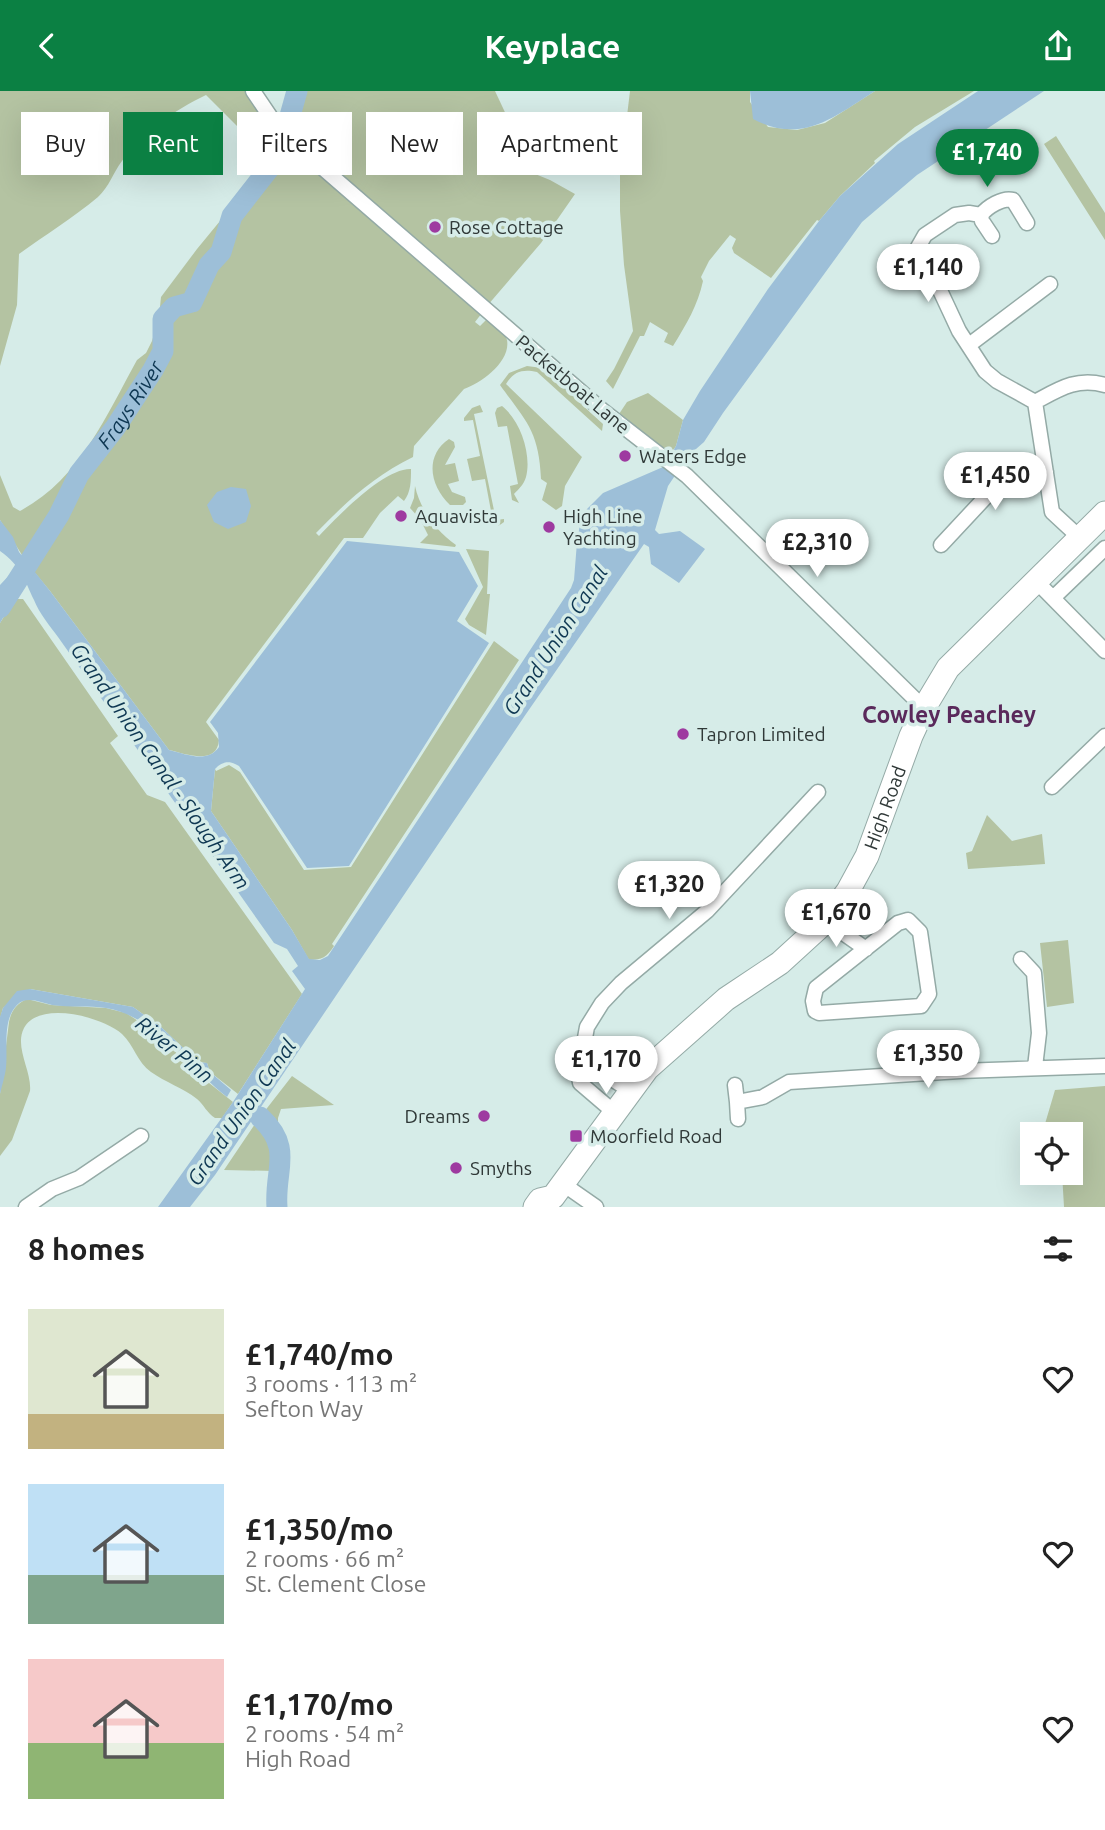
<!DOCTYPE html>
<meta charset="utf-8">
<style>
:root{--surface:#fff;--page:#f2f2f2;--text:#222;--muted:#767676;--accent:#0b8043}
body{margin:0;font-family:Ubuntu,sans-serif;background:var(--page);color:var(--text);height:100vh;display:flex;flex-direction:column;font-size:26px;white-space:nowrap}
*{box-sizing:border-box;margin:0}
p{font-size:23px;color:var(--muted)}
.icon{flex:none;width:38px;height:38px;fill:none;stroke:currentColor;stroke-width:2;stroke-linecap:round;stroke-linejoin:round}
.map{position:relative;height:1116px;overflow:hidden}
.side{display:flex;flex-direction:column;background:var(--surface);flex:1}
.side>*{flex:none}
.banner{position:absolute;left:21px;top:21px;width:700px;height:63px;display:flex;gap:14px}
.controls{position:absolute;left:1020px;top:1031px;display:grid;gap:14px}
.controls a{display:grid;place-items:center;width:63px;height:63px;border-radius:0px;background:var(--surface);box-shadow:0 7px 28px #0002;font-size:35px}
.price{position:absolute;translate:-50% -60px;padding:0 16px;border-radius:24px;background:#fff;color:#222;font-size:23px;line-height:46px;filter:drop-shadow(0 2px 4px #0008)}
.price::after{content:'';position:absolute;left:50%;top:42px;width:21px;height:16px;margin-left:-10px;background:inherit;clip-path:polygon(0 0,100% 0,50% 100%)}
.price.on{background:var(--accent);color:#fff}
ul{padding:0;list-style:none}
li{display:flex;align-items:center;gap:21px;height:175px;padding:0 28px}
li span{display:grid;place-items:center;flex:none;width:196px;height:140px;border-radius:0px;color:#555}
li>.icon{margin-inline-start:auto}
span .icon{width:84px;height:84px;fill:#fffc;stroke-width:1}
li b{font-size:30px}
h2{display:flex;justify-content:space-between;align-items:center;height:84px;padding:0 28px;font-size:30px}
.chip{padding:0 24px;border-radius:0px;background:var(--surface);box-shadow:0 7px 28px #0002;font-size:24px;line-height:63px}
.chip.on{background:var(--accent);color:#fff}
header{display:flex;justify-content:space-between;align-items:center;height:91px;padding:0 28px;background:var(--accent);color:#fff;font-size:32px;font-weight:700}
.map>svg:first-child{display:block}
.green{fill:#b4c3a2}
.water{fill:#9dbfd8}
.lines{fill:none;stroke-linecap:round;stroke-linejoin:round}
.river{stroke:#9dbfd8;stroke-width:21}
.minor-casing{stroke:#94aaa6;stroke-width:17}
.primary-casing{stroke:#94aaa6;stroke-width:25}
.minor{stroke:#fff;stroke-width:14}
.primary{stroke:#fff;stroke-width:23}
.poi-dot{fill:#9e3aa0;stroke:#d6ece8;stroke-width:2.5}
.labels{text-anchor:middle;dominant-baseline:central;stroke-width:7;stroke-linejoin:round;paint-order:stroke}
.poi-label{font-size:19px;fill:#303938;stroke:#d6ece8;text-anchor:start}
.street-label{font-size:19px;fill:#303938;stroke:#d6ece8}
.water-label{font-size:21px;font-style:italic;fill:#0e3752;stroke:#d6ece8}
.quarter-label{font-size:23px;font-weight:bold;fill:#5a295b;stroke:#d6ece8}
</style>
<header><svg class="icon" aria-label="back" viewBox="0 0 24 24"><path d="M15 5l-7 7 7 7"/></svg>Keyplace<svg class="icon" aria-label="share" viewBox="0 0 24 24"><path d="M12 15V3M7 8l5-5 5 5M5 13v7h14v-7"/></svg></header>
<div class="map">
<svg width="1105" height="1116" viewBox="0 0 1105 1116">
<rect width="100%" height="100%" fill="#d6ece8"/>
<path class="green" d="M0 0H249L261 20 240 38 206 4C174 19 143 42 122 70 113 82 109 96 98 106 73 127 45 144 19 163L17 214 0 275Z
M300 0H495L511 34 498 68 550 89 575 103 541 152 487 215 287 44Z
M630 0H750V11L768 36 797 39 825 32 875 0H974L915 36 874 70 875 72 840 105 819 130 817 129 771 187 734 162 732 157 736 148 730 144 709 170 701 186 703 190C698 214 686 234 673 255L664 251 668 242 650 231 644 245H640L613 298 606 290 614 278 633 240 624 174 620 120V83Z
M279 44 281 45 269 75 231 123 220 159 206 176 191 210 174 215 162 227 159 265 140 297 64 408 56 427 27 472 0 429V384L13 416 20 420C80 388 106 325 137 269L146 262 152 250 159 226 161 206 197 158 266 74Z
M1056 45 1105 122V149L1044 53Z
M285 50 482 222 475 231 480 235 487 228C493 234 505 241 507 249 511 271 481 292 464 298L414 355 413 366C374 385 346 411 316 442L319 445C337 426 384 377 411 378 411 390 411 401 404 410L398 405 380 422 363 447H344L208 628 206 631 219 649C217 675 186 663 169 659L50 500 31 477 61 429 85 382 138 311 165 265 167 229 178 219 195 213 211 176 225 163 232 144 234 127 276 73Z
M527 275 542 277 603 333 602 340 537 281C523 278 514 280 506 293L582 366 565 395 562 415 556 419 542 409 547 392 541 388C539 339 525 329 500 294L509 282Z
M648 302 683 329 676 355 670 364 619 323 627 311Z
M480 314 483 321 474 323 496 429 504 428V431C494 440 485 433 483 422L491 420 485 388 472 390 467 368 480 365 473 329 464 330V327L472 317Z
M502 315C520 329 532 363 526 386 524 393 519 398 514 403L519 412 512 409 510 395 518 393 507 335 498 336 495 322 497 317Z
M449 348 454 351 455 356 445 374 455 372 459 390 448 393 452 401 465 406 466 411 463 414H450C430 395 424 365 449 348Z
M415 395C420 418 436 440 456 454L455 456 420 452 428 444 420 428 410 417 414 407Z
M466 458 489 460 487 503H490L486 544 469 534 465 528 483 496Z
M15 508H23L118 645 110 652 147 704 165 711 302 903 238 1003 210 981 207 972 198 971 161 936 133 916 30 898 3 917 0 928V532Z
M494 550 519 569 332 853 334 855C327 866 322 869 309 869L292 839 211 720 215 678 216 680 229 674 240 681 304 779 351 776Z
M987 724 1012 750 1042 743 1045 773 968 778 966 762 972 760Z
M1068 849 1074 912 1047 916 1040 852Z
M27 908 51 914 106 917 126 922 155 941 199 984 233 1011 222 1027H215C207 1022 204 1014 197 1008 183 997 165 991 151 981 137 971 134 954 122 943 103 926 39 909 24 937 14 956 32 980 30 1000L12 1049 0 1065V1003L9 931C11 920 17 912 27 908Z
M292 985 334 1014 281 1018 278 1027V1034L264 1021Z
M1105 995V1116H1064L1062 1082H1071V1043H1042L1055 999Z
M257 1030C292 1064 271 1076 274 1116H272L275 1080 224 1079Z"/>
<path class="water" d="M750 0H875C834 26 802 54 753 28Z
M978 0H1044L917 84 862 131 723 322 704 351 688 365 668 395 655 439 659 443 680 440 705 458 679 492 651 473 649 456 644 453 526 623 215 1084 190 1116H158L233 1011 305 898 292 880 298 875 287 858 274 852 58 546C50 535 39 522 34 509 24 488 21 475 0 460V429L13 446 19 461 50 500 169 659C186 663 207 673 219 656L218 642 210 631 347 450 459 461 478 495 457 530 489 552 349 775 307 777 239 675C230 669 222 670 215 678L211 720 292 839 309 868 320 869 328 865 571 497 574 489 577 451 580 433 587 418 603 402 663 376 676 355 683 329 700 300 768 198 819 130 840 105 898 53Z
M231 396 246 398 251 415 246 431 228 438 214 431 207 414 217 401Z
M14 479 23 492 0 532V494Z
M30 898 133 916 161 936 198 971 207 972 210 981 231 999 227 1006C191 978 153 924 106 917 89 914 70 917 52 914 41 912 27 904 17 914 2 929 8 957 6 977 5 985 2 994 0 1003V926L3 917 17 900Z
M279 1035C290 1062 279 1089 281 1116H274C272 1085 287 1072 269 1042Z"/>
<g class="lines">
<g class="river">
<path id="s1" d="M0 517 59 424 79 383 115 337 153 279 163 260V228L174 216 192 211 209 174 221 161 232 125 271 75 288 32 297 0"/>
<path d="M260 1026C294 1058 274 1078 277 1116"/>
</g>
<defs>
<path id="minor" d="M253 0 278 37 288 47 602 319 687 385 924 617
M981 124 969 122 955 124 925 144 917 158 919 171 938 195 959 240 985 280 997 290 1035 311
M992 145 982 130 981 124C987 116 1003 106 1013 109L1027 132
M969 254 1050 193
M1035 311 1052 421 1079 446
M1035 311C1059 298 1077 286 1105 294
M941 454 996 395 1009 389 1046 381
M1035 489 1105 560
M1053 507 1105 457
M1052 696 1105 645
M908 829 920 841 929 903 921 915 819 922 815 920 813 910 816 897 898 832Z
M826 830 866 858
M1021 868 1034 882 1039 942 1035 976
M587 979 583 958 587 936 602 912 621 892 707 820 818 701
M587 979 579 984 580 992 615 1022
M587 979 601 981 631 1000
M735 994 737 1011
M738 1028 737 1011 763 1006 789 991 960 980 1105 975
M563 1093 596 1116
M26 1116 52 1098 79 1087 141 1045"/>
<g id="primary">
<path id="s2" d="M535 1116 540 1109 553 1106 647 978 726 908 780 872 826 830 848 800 867 765 911 645 924 617 948 577 1105 422"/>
</g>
</defs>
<use href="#minor" class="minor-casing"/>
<use href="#primary" class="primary-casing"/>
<use href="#minor" class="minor"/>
<use href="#primary" class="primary"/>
</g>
<g class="poi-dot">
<circle cx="435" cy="136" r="7"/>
<circle cx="625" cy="365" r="7"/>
<circle cx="401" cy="425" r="7"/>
<circle cx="549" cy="436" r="7"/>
<circle cx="683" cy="643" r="7"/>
<circle cx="484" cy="1025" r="7"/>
<rect x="569" y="1038" width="14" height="14" rx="3.5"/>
<circle cx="456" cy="1077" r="7"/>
</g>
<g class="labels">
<g class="poi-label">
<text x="449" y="136">Rose Cottage</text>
<text x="639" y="365">Waters Edge</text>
<text x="415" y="425">Aquavista</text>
<text x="563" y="425">High Line<tspan x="563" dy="22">Yachting</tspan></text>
<text x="697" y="643">Tapron Limited</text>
<text x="470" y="1025" text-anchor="end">Dreams</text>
<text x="590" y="1045">Moorfield Road</text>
<text x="470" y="1077">Smyths</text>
</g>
<g class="street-label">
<text transform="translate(573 293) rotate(40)">Packetboat Lane</text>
<text stroke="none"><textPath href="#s2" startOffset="542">High Road</textPath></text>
</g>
<g class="water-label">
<text stroke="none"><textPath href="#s1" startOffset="242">Frays River</textPath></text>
<text transform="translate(555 549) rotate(-57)">Grand Union Canal</text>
<text transform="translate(161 675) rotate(55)">Grand Union Canal - Slough Arm</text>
<text transform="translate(175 958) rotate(39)">River Pinn</text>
<text transform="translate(241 1021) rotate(-55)">Grand Union Canal</text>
</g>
<g class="quarter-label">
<text x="949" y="623">Cowley Peachey</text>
</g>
</g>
</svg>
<div class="controls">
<a><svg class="icon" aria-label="locate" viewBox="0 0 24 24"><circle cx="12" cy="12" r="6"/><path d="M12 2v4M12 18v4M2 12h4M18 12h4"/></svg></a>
</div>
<b class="price on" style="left:987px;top:98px">£1,740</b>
<b class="price" style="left:928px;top:213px">£1,140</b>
<b class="price" style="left:995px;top:421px">£1,450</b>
<b class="price" style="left:817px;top:488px">£2,310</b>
<b class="price" style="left:669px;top:830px">£1,320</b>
<b class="price" style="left:836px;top:858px">£1,670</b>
<b class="price" style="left:928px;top:999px">£1,350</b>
<b class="price" style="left:606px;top:1005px">£1,170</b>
<div class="banner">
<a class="chip">Buy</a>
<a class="chip on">Rent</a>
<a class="chip">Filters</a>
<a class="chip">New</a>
<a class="chip">Apartment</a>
</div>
</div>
<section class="side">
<h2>8 homes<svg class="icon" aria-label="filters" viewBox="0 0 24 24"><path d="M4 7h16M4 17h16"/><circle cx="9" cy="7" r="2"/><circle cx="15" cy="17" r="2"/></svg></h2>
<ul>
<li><span style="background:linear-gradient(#dfe7d0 75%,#c2b280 0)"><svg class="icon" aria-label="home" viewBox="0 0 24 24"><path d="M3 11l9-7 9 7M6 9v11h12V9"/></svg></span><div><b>£1,740/mo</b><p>3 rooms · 113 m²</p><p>Sefton Way</p></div><svg class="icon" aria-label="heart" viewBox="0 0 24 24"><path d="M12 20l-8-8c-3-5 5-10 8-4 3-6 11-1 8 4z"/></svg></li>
<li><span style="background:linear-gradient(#bfe0f5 65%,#7fa58c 0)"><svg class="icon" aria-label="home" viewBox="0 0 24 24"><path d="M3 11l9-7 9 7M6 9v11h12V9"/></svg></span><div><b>£1,350/mo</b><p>2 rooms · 66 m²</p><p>St. Clement Close</p></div><svg class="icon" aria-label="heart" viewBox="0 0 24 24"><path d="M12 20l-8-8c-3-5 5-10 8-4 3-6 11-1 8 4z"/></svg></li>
<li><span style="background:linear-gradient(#f6c9c9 60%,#8fb573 0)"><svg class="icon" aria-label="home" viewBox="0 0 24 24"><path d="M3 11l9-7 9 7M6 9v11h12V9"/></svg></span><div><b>£1,170/mo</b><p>2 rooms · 54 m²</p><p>High Road</p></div><svg class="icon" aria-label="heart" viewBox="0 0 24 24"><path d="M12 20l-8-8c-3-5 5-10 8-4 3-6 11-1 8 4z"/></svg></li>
</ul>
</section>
